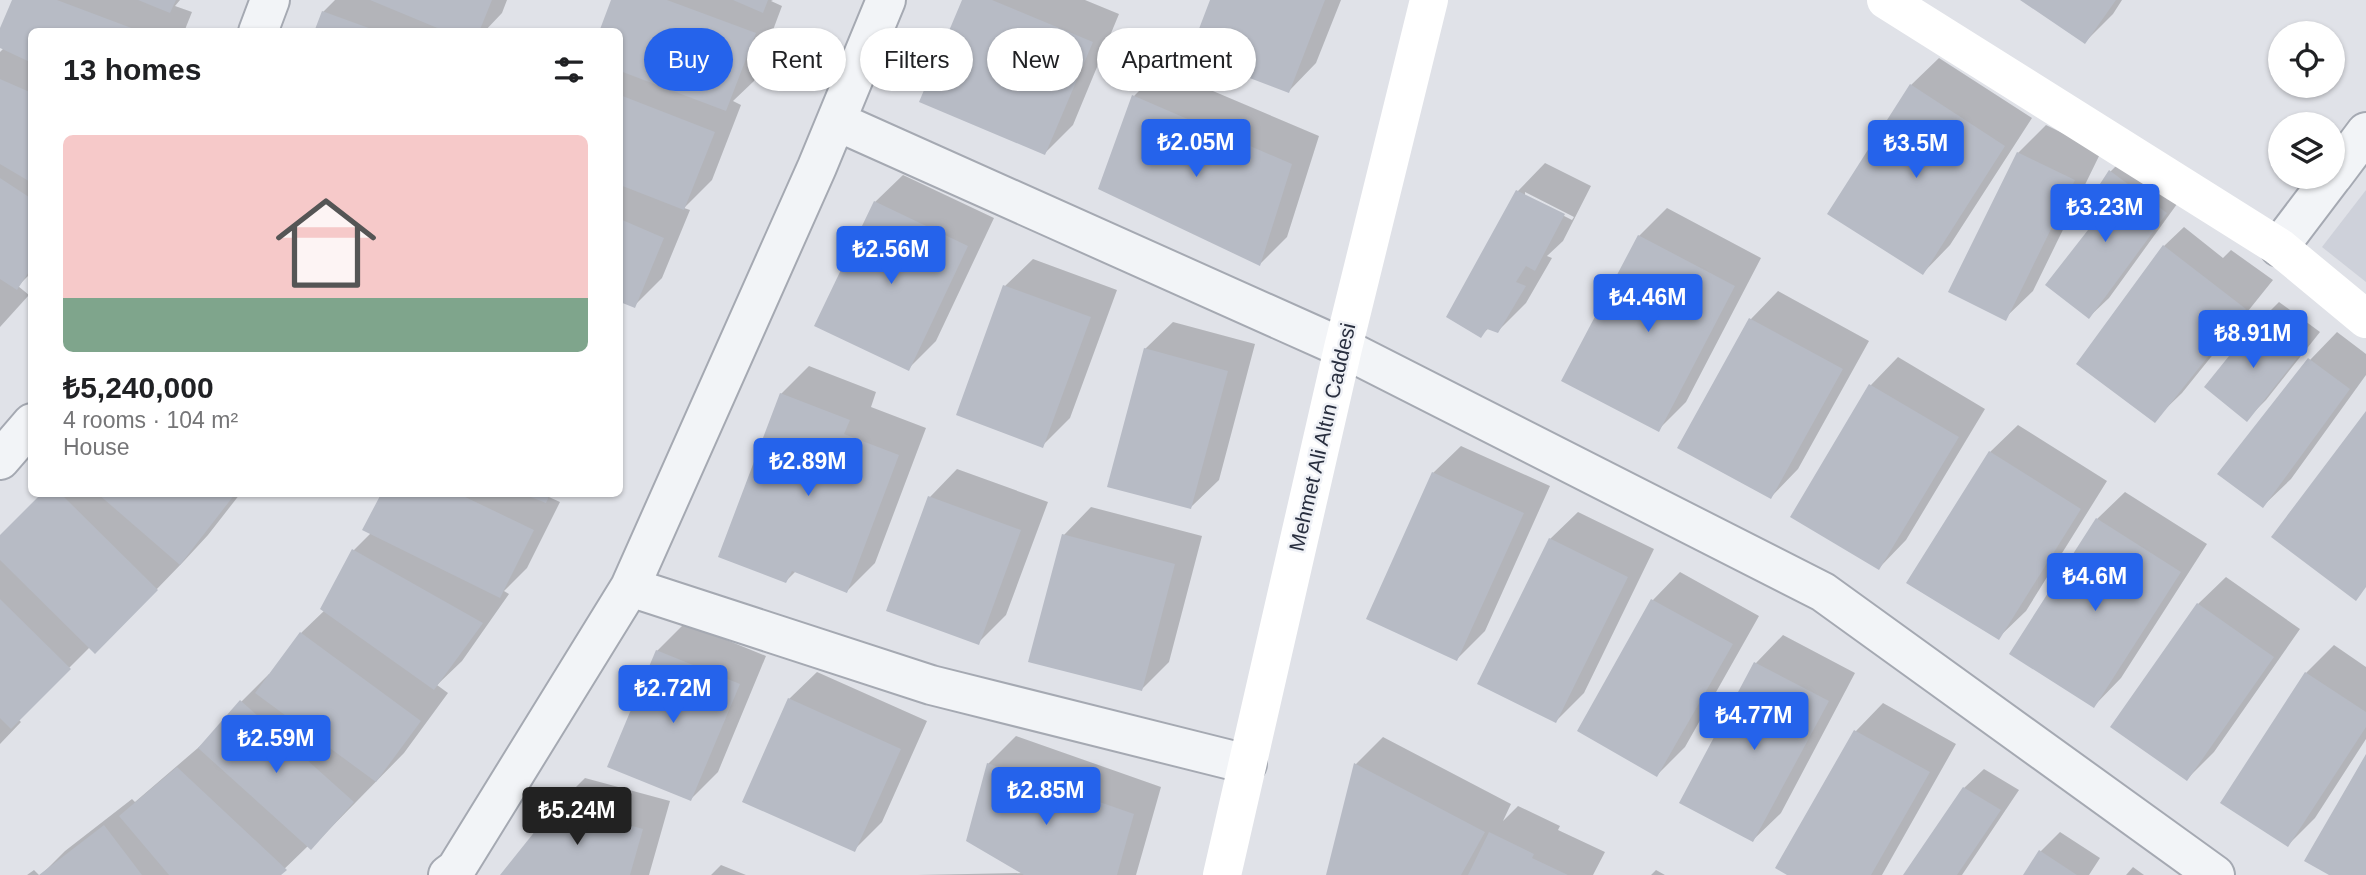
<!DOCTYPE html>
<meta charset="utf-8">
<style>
:root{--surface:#fff;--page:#f2f2f2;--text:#202124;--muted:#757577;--line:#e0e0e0;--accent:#2563eb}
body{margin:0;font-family:Arial,sans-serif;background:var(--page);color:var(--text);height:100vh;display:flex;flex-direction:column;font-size:26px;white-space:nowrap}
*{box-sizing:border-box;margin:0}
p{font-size:23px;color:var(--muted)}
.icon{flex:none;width:38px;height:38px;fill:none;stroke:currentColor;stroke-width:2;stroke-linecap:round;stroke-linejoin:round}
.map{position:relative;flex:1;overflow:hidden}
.drawer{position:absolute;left:28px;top:28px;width:595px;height:469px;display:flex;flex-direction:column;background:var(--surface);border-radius:10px;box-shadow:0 2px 5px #0004}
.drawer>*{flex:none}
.banner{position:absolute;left:644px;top:28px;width:665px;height:63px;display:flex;gap:14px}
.fabs{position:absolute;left:2268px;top:21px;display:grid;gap:14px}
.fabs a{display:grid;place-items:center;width:77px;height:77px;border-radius:50%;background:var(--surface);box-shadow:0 2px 5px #0004;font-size:35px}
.price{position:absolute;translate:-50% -60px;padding:0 16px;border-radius:7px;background:var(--accent);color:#fff;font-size:23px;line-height:46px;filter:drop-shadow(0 2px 4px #0008)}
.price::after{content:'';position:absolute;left:50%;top:42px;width:21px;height:16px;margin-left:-10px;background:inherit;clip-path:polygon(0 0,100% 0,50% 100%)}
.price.active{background:#222;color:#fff}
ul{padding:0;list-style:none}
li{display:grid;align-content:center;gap:14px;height:371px;padding:0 35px}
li+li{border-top:2px solid var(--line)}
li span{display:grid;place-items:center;height:217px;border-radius:10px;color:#555}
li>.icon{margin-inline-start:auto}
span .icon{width:126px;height:126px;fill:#fffc;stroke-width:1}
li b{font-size:30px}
h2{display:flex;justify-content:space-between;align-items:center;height:84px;padding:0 35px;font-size:30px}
.chip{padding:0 24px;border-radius:32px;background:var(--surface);box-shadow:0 2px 5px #0004;font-size:24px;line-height:63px}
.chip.active{background:var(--accent);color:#fff}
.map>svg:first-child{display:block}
.built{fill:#ced1da}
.shadow{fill:#0003;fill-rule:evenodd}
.building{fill:#b7bbc5}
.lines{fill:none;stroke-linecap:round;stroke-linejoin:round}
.street-casing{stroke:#a5a9b2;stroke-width:42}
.street{stroke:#f2f4f7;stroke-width:38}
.secondary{stroke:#fff;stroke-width:38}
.labels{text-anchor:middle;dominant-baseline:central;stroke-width:5;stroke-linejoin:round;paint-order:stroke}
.street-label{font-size:21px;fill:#292f3f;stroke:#eff1f6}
</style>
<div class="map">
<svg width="2366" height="875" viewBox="0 0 2366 875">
<rect width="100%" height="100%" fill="#e0e2e8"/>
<path class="built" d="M2366 190V282L2322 247Z"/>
<path class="shadow" d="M14 0H180L175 6 192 12 184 32H32V272L18 286 29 295 0 327V52L4 48 0 46V32Z
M335 0H507L502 13 484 32H316L323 12Z
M613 0H773L771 1 782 6 754 81 733 101 741 105 712 180 684 208 690 210 662 278 634 306 620 300V32Z
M964 0H1085L1119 14 1073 125 1045 153Z
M1212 0H1341L1316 63 1289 91Z
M2023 0H2122L2113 14 2085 42Z
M1939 58 2032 118 1950 245 1923 273 1911 85Z
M1161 69 1319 136 1287 237 1260 264 1134 96Z
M2046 125 2101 152 2033 291 2005 318 1950 291 2018 153Z
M2130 152 2185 193 2109 298 2089 317 2091 229 2078 221 2111 171Z
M1545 163 1591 186 1563 241 1547 256 1552 258 1526 303 1498 331 1489 328 1481 335 1518 191ZM1525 192 1574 217 1572 220 1525 196Z
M903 175 994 218 936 341 908 369 875 202Z
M1667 208 1761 258 1686 402 1658 430 1639 236Z
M2184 227 2223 258 2231 250 2273 280 2182 393 2154 420 2164 246Z
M1033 259 1117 290 1070 418 1042 446 1005 286Z
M1778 291 1869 341 1798 469 1771 497 1680 447 1751 319Z
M2279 302 2320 332 2266 400 2247 419 2206 386 2260 321Z
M1173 322 1255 344 1219 480 1191 507 1145 349Z
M2337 332 2366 354V375L2291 479 2263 506 2310 360Z
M1898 357 1985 409 1906 540 1879 568 1871 385Z
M809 366 876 392 871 407 926 428 875 563 847 591 796 571 786 581 781 394Z
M2018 425 2107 481 2026 611 1998 638 1990 452Z
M1461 446 1550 486 1485 631 1457 659 1433 473Z
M957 469 1048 502 1006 615 978 643 930 497Z
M2125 492 2207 544 2121 678 2094 706 2097 519Z
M44 494H240L208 535 184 561 123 624 90 647 18 719 21 722 0 744V538Z
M383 494H553L549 497 560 502 527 568 504 591 509 594 462 661 437 685 448 693 404 753 311 848 308 846 278 875H41L65 851 132 799 135 802 206 741 242 701 269 674 271 675 301 633 325 610 354 550 371 533 365 529Z
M1091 507 1202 536 1169 662 1141 690 1064 535Z
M1578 512 1654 549 1584 693 1556 721 1550 539Z
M1680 572 1759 616 1685 747 1657 775 1579 731 1653 600Z
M2226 577 2300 629 2214 752 2187 779 2198 604Z
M685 623 766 656 718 772 691 799 657 651Z
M1783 635 1855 673 1781 813 1753 840 1682 802 1756 663Z
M2334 645 2366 667V739L2315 818 2288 845 2306 673Z
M817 672 927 721 882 822 854 850 789 699Z
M1883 703 1956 744 1882 875H1791L1778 867 1856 731Z
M1016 736 1161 787 1136 875H917L1024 873 988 764Z
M1383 737 1511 804 1503 821 1518 806 1560 826 1558 830 1605 852 1593 875H1328L1356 764Z
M1984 769 2019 790 1962 875H1905L1964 788Z
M585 778 670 801 649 875H502L557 806Z
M2060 832 2100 858 2089 875H2025L2041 851Z
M721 865 746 875H711Z
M2133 867 2144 875H2126Z
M34 870 39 875H27Z
M1656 870 1665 875H1651Z"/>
<path class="building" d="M12 0H57L142 32H32V63L0 48V28Z
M138 0H176L170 13Z
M370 0H492L479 32H447Z
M611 0H667L756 33 726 111 620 71V32H599Z
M733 0H768L763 13Z
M962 0H992L1093 42 1045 155 919 102Z
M1210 0H1325L1289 93 1189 55Z
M2020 0H2116L2085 44Z
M322 11 377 31V32H314Z
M0 79 32 93V183L0 164Z
M1910 84 2005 146 1923 275 1827 214Z
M620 95 715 132 684 210 620 185Z
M1132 95 1292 164 1260 266 1098 189Z
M2017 152 2075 180 2006 321 1948 292Z
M2109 170 2167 213 2089 319 2045 285 2088 230 2076 221Z
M0 178 32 199V267L17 290 0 279Z
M1516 190 1565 214 1535 271 1526 266 1516 282 1526 286 1498 333 1487 329 1481 338 1446 317Z
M874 201 968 246 909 371 814 326Z
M620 219 664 238 635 308 620 302Z
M1638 235 1735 286 1659 432 1561 381Z
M2163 245 2246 309 2155 423 2076 364Z
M1003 285 1091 317 1043 448 956 415Z
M1749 318 1843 369 1771 499 1677 448Z
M2258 320 2302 352 2247 422 2204 387Z
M1144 348 1228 371 1191 509 1107 487Z
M2308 358 2350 389 2263 508 2217 474Z
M1869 384 1959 437 1879 570 1790 517Z
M780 393 850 420 844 434 899 455 847 593 792 571 786 583 718 557Z
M2366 411V587L2356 601 2271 537Z
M1989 451 2081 509 1999 640 1906 583Z
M1432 472 1524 513 1457 661 1366 619Z
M41 494H61L158 590 95 654 0 560V535Z
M98 494H235L180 565Z
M381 494H459L534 530 500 598 362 530Z
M523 494H550L546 503Z
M928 496 1021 530 979 645 886 611Z
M2096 518 2181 572 2094 708 2009 654Z
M1062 534 1175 564 1142 691 1028 662Z
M1549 538 1628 577 1556 723 1477 684Z
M352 549 483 623 434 690 320 609Z
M0 599 71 669 11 729 0 718Z
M1651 599 1733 644 1657 777 1577 731Z
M2197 603 2274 657 2187 781 2110 727Z
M300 632 421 721 376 782 255 693Z
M656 650 740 684 691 801 607 767Z
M1754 662 1829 701 1753 842 1679 803Z
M2305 672 2366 712V727L2288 847 2220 803Z
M788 698 901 749 855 852 742 802Z
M240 700 354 802 311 850 198 748Z
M1854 730 1930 772 1871 875H1787L1775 868Z
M2366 754V875H2329L2304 861Z
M987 763 1134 814 1117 875H1024L966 841Z
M1354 763 1485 832 1461 875H1326Z
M177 767 287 870 281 875H169L119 816Z
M1963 787 2001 810 1957 875H1903Z
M556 805 643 829 630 875H500Z
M104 825 142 875H39Z
M1489 832 1534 854 1532 858 1568 875H1468Z
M2039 850 2077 875H2023Z"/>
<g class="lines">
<defs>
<path id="street" d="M258 32 270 0
M836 121 1343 348 1823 592 2215 875
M2333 176 2366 132
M2279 247 2332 177
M0 460 32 423
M630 587 931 685 1247 764
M448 875 456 869 630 587 817 167 886 0"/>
</defs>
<use href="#street" class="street-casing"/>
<use href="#street" class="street"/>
<path class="secondary" d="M1886 0 2279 247 2366 319
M1222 875 1343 348 1429 0"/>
</g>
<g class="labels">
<g class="street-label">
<text transform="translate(1322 437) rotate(-77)">Mehmet Ali Altın Caddesi</text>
</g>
</g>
</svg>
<div class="fabs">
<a><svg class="icon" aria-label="locate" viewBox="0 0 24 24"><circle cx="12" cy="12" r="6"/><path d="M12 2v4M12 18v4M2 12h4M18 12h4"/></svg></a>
<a><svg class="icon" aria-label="layers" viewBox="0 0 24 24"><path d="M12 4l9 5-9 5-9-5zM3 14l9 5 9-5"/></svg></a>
</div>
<b class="price" style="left:1196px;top:179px">₺2.05M</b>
<b class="price" style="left:1916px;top:180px">₺3.5M</b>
<b class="price" style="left:2105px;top:244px">₺3.23M</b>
<b class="price" style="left:891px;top:286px">₺2.56M</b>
<b class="price" style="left:1648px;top:334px">₺4.46M</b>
<b class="price" style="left:2253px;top:370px">₺8.91M</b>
<b class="price" style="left:808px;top:498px">₺2.89M</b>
<b class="price" style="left:2095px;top:613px">₺4.6M</b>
<b class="price" style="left:673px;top:725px">₺2.72M</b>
<b class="price" style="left:1754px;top:752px">₺4.77M</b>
<b class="price" style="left:276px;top:775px">₺2.59M</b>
<b class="price" style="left:1046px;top:827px">₺2.85M</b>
<b class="price active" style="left:577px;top:847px">₺5.24M</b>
<div class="banner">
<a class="chip active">Buy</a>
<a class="chip">Rent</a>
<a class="chip">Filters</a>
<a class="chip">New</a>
<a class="chip">Apartment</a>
</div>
<section class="drawer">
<h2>13 homes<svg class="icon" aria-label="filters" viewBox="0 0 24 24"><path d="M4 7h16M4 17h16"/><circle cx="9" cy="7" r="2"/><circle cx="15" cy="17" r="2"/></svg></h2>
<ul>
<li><span style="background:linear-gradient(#f6c9c9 75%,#7fa58c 0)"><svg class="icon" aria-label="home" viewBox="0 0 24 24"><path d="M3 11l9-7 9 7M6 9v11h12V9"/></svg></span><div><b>₺5,240,000</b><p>4 rooms · 104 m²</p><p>House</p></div></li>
</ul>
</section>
</div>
